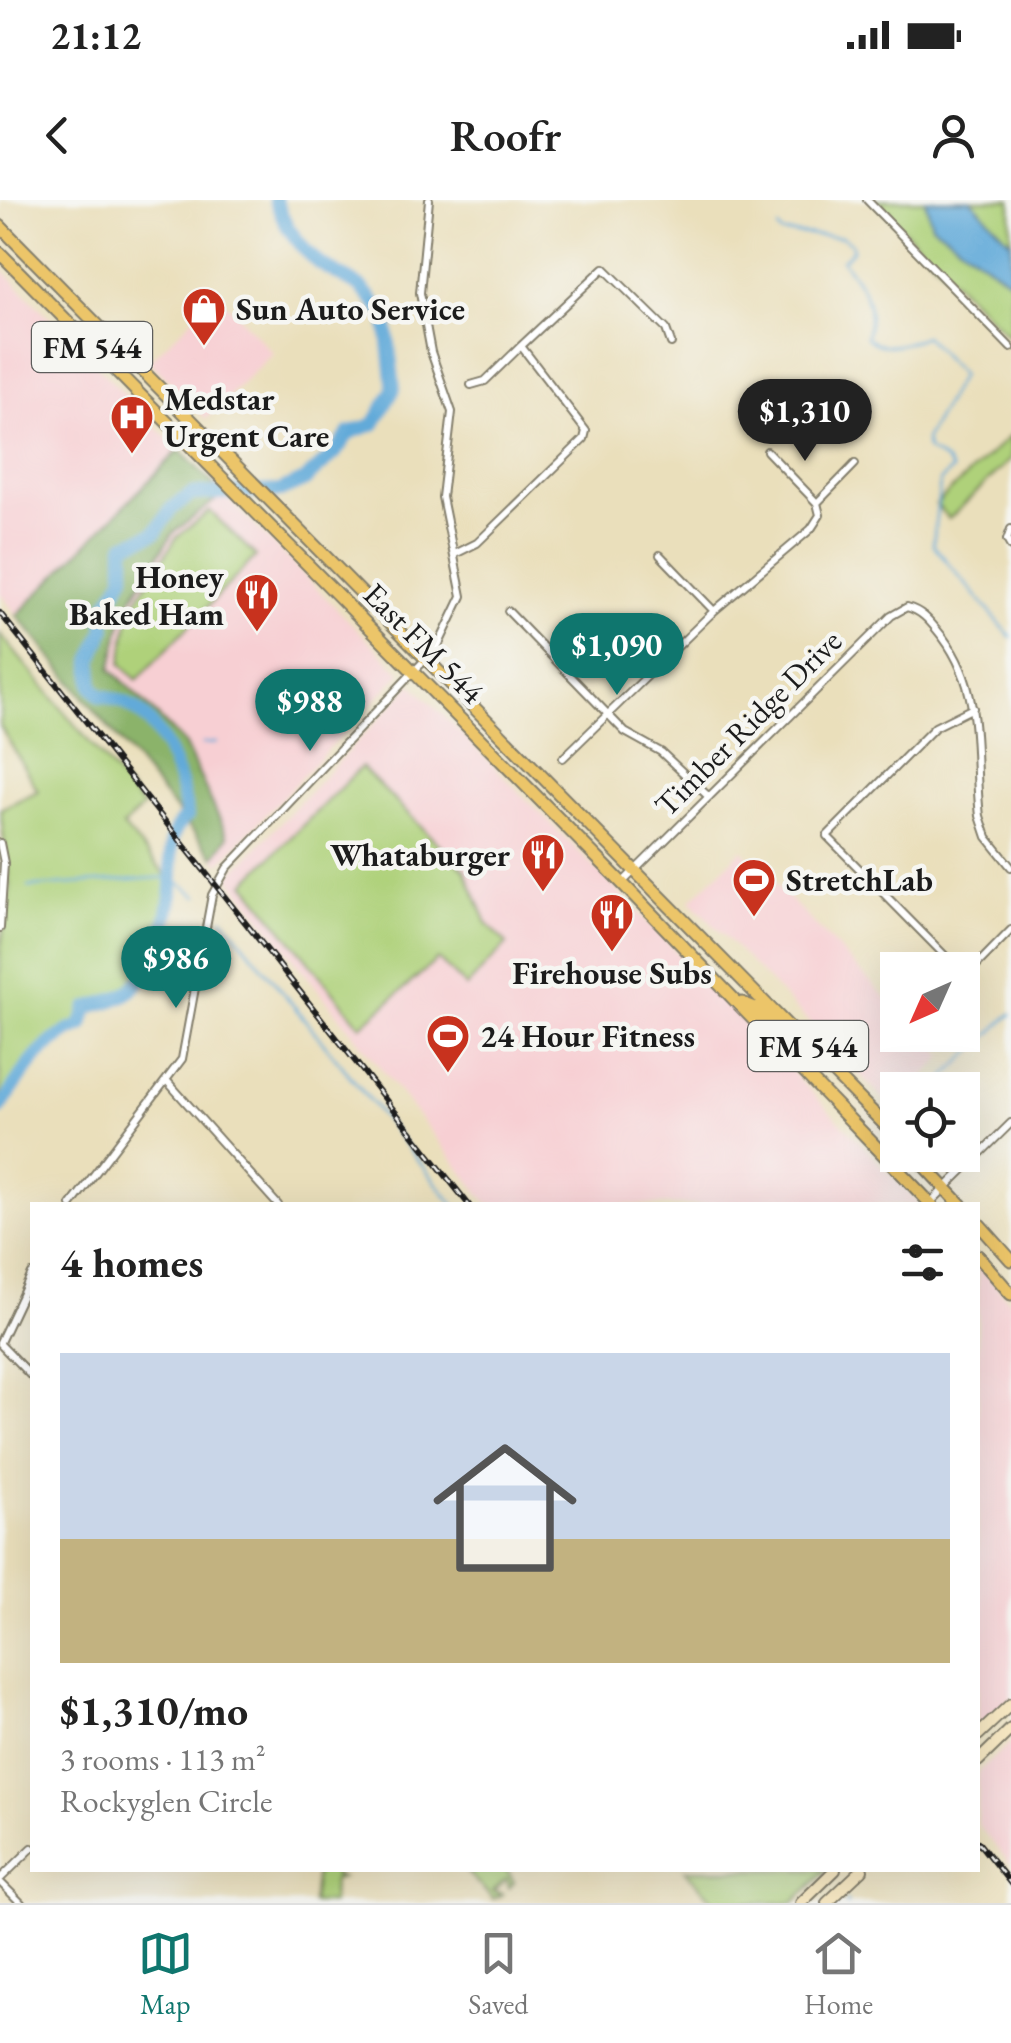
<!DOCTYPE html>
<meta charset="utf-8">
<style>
:root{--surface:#fff;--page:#f2f2f2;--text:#222;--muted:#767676;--line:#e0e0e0;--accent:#0f766e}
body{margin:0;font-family:"EB Garamond",serif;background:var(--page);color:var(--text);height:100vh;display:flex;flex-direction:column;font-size:38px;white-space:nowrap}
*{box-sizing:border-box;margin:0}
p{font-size:32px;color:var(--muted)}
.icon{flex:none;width:55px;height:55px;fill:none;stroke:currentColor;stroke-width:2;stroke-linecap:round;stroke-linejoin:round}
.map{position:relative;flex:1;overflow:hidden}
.sheet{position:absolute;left:30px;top:1002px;width:950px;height:670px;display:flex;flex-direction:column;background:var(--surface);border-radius:0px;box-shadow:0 10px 40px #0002}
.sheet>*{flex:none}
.needle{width:65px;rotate:225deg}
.buttons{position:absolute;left:880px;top:752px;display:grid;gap:20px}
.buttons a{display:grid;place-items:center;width:100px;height:100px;border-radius:0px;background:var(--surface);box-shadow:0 10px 40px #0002;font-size:50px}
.price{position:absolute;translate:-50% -85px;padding:0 22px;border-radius:35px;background:var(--accent);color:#fff;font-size:32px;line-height:65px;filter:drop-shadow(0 2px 5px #0008)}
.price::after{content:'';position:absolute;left:50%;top:60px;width:30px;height:22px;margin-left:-15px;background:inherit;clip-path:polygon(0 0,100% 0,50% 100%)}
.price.selected{background:#222;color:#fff}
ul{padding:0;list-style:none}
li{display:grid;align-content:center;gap:20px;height:530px;padding:0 30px}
li span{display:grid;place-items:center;height:310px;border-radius:0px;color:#555}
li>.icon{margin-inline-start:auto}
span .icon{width:180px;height:180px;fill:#fffc;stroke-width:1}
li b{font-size:42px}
h2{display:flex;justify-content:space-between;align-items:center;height:120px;padding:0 30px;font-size:42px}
.status{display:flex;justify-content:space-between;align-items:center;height:70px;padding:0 50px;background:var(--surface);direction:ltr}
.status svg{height:28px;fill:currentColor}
header{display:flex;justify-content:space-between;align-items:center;height:130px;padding:0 30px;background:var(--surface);font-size:45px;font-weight:600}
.dock{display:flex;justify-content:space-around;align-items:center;height:140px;border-top:2px solid var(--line);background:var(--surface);font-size:28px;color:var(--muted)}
.dock a{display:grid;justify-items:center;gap:5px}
.dock .selected{color:var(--accent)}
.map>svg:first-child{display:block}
.built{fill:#f7cfd3}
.green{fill:#afd17a;stroke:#66764b;stroke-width:2.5}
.forest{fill:#8bb36a;stroke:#546843;stroke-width:2.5}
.water{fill:#62aad9;stroke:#3f637a;stroke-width:2.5}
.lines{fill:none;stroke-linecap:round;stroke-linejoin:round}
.stream{stroke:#62aad9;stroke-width:2.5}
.river{stroke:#62aad9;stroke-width:14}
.street-casing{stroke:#837e6c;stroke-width:10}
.secondary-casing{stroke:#837e6c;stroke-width:14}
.primary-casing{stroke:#837e6c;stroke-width:15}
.street{stroke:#fff;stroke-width:6}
.secondary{stroke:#f7e8c3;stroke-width:10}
.primary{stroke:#ecc569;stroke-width:11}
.rail-casing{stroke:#1c1c1c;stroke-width:6}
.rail{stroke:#f6f6f2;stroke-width:2.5;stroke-dasharray:8;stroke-linecap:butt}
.labels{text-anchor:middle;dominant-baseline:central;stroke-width:9;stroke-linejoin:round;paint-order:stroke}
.shield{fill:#f6f6f2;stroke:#5d5d5c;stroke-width:2.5}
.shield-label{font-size:30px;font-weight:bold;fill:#1c1c1c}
.poi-label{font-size:32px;font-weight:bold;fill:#1c1c1c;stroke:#f6f6f2;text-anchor:start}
.street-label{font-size:32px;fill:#1c1c1c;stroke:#f6f6f2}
</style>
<div class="status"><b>21:12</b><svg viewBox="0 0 49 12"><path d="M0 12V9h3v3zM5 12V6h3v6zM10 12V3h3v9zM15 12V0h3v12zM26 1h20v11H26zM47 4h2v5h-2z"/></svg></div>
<header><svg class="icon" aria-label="back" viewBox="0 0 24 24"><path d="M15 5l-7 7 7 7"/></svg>Roofr<svg class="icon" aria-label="person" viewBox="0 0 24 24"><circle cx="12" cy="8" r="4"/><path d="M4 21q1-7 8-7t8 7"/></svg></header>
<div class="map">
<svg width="1011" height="1703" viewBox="0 0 1011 1703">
<rect width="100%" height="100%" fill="#f6f6f2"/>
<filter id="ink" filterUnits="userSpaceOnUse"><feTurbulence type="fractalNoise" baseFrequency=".01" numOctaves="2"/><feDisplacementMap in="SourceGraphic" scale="20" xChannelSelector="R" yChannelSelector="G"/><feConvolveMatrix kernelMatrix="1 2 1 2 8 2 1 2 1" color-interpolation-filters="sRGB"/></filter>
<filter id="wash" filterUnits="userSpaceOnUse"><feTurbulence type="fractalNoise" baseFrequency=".0048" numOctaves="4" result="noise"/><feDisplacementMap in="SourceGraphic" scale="40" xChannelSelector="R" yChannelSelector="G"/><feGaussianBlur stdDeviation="2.25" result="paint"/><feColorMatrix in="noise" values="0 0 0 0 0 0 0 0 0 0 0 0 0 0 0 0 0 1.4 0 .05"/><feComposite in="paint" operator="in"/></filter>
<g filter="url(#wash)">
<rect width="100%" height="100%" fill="#eadfbb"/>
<path class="built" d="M0 67 179 250 17 415 0 393Z
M218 94 273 153 206 219 149 161Z
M223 294 401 473 219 664 214 657 228 637 111 470 125 409 172 334Z
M412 484 616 689 920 1005H489L229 677Z
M742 650 897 809 898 835H923L944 856 910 890H898L892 907 690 701Z
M978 1064 1011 1103V1497L978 1528Z
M1011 1542V1665L978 1625V1572Z"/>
<path class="green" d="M874 0H1011V139Z
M1011 235V259L949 319 936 304Z
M210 311 256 356 137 480 121 464 130 410 176 338Z
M0 434 143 607 123 626 171 681 172 690C155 753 154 787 87 808L82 825C41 841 24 872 0 908V752L10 689 0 609 38 591 0 526Z
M361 567 465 670 487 723 507 744 466 787 438 759 361 826 245 683Z
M316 1670H335L334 1676 341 1678 333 1680 332 1703H312Z
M465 1670H507L514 1682 509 1688 506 1679 493 1691 502 1694 493 1699Z
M685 1670H827L793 1703H716Z"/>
<path class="forest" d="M179 250 223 294 172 334 125 409 111 469 184 543 228 637 214 657 17 415Z"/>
<path class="water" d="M925 0H971L1011 42V82L932 25Z"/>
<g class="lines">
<path class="stream" d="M778 28 781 33 843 37 851 43 853 50 842 60C862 87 876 102 866 137 884 153 905 144 925 136L961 175 925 240 927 250 946 261 952 270 940 281 933 345 1011 437
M203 544 216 543
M28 687 171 677 198 696
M223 718 454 1005
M941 890 946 876 1011 814
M933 955V959
M846 1701 847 1703"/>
<path class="river" d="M0 908C24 872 41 841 82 825L87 808C101 803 120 800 131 790 154 769 169 720 172 689 174 661 162 637 187 616 179 567 156 501 100 496L92 486V459L105 428 103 412 124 376V345L155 333 171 309 192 294 280 291 305 280 335 253 349 233 374 224 394 189 386 116 361 87 320 64 305 50 288 28 275 0"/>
</g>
</g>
<g filter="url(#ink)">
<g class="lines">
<defs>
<path id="street" d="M867 0 1011 148
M521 146 604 68 666 129 671 143
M767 251 817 303
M817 303 855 264
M1011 329 1007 340 1011 347
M455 354 477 343 584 239 586 231 521 146 485 181 471 185
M660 355 714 411
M508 411 625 532 661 552 709 597
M563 558 714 411 811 329 820 315 817 303
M0 643 4 663 0 728
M623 682 891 416 907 407C921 411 928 419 937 430 985 487 972 547 980 616L987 637 1011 667
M959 770 827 636 935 527 973 508
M962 774 965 777 1011 730
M167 881 278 1005
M931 1002 1011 923
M71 1005 182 859 212 695 227 668 438 446 462 396 442 297 452 212 431 152 420 93 429 0
M0 1142 32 1074
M0 1144 32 1177
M0 1679 32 1648
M0 1682 21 1703"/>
<path id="secondary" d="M978 1535 1011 1504
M978 1561 1011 1529
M801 1703 835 1670
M827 1703 862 1670"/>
<path id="primary" d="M0 26 898 938
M0 53 622 683 932 1005
M742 803 755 808 817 869 825 863
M914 955 961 1005
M978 1023 1011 1060
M978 1056 1011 1094"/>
</defs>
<use href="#street" class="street-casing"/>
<use href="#secondary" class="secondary-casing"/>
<use href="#primary" class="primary-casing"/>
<use href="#street" class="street"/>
<use href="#secondary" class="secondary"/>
<use href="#primary" class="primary"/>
<defs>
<path id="rail" d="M0 413 469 1005
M978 1642 1011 1684"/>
</defs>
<use href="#rail" class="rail-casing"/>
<use href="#rail" class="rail"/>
</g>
</g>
<defs>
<symbol id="shop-pin" viewBox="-11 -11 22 30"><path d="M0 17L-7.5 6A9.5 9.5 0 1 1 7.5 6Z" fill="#c8321e" stroke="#f6f6f2"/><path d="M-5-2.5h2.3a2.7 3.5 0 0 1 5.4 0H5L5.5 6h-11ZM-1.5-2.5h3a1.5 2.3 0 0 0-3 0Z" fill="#fff"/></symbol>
<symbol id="hospital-pin" viewBox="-11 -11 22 30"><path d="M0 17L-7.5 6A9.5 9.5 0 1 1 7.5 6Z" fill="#c8321e" stroke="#f6f6f2"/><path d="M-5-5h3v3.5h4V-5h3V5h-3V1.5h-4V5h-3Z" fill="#fff"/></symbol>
<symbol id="restaurant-pin" viewBox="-11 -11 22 30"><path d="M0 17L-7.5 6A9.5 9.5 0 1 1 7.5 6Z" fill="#c8321e" stroke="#f6f6f2"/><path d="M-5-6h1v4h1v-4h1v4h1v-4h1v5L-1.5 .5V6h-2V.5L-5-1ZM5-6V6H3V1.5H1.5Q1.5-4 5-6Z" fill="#fff"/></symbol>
<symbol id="stadium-pin" viewBox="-11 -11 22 30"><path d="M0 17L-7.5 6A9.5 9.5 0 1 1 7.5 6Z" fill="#c8321e" stroke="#f6f6f2"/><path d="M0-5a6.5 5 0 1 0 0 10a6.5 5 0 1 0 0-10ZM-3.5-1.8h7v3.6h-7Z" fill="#fff"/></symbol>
</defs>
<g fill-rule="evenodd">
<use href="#shop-pin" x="179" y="84" width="50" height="68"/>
<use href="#hospital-pin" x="107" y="192" width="50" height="68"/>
<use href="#restaurant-pin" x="232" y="370" width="50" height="68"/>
<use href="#restaurant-pin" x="518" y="630" width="50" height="68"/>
<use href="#stadium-pin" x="729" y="655" width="50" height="68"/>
<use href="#restaurant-pin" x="587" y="690" width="50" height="68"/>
<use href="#stadium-pin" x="423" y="811" width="50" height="68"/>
</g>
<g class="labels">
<g class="shield">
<rect x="32" y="122" width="120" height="50" rx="8"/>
<rect x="748" y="821" width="120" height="50" rx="8"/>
</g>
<g class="shield-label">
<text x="92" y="147">FM 544</text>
<text x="808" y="846">FM 544</text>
</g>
<g class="poi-label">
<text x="236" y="109">Sun Auto Service</text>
<text x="164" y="199">Medstar<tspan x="164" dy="37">Urgent Care</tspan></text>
<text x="224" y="377" text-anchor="end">Honey<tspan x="224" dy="37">Baked Ham</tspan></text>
<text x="510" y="655" text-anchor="end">Whataburger</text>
<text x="786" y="680">StretchLab</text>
<text x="612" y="773" text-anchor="middle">Firehouse Subs</text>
<text x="480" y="836">24 Hour Fitness</text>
</g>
<g class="street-label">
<text transform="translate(424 443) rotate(45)">East FM 544</text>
<text transform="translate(748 523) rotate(-45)">Timber Ridge Drive</text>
</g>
</g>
</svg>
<div class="buttons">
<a><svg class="needle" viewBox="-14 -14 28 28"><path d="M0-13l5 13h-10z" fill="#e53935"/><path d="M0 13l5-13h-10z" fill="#767676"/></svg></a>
<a><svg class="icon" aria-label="locate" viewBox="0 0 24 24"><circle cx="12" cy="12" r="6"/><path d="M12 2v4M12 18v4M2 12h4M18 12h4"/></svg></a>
</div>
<b class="price selected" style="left:805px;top:264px">$1,310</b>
<b class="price" style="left:617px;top:498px">$1,090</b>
<b class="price" style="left:310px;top:554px">$988</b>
<b class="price" style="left:176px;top:811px">$986</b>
<section class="sheet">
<h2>4 homes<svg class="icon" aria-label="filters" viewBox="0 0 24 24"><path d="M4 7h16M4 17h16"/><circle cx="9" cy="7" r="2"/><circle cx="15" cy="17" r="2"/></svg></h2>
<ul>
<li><span style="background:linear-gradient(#c9d6e8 60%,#c2b280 0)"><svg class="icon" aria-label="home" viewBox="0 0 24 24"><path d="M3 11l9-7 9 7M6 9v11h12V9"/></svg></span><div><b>$1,310/mo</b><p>3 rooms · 113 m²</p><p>Rockyglen Circle</p></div></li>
</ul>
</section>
</div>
<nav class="dock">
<a class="selected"><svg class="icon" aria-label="map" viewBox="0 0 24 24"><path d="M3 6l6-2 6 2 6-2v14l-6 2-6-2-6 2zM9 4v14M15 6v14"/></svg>Map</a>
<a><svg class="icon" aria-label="saved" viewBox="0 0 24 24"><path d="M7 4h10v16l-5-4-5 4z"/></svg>Saved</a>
<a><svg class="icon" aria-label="home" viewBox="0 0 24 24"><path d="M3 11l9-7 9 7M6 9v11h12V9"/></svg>Home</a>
</nav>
